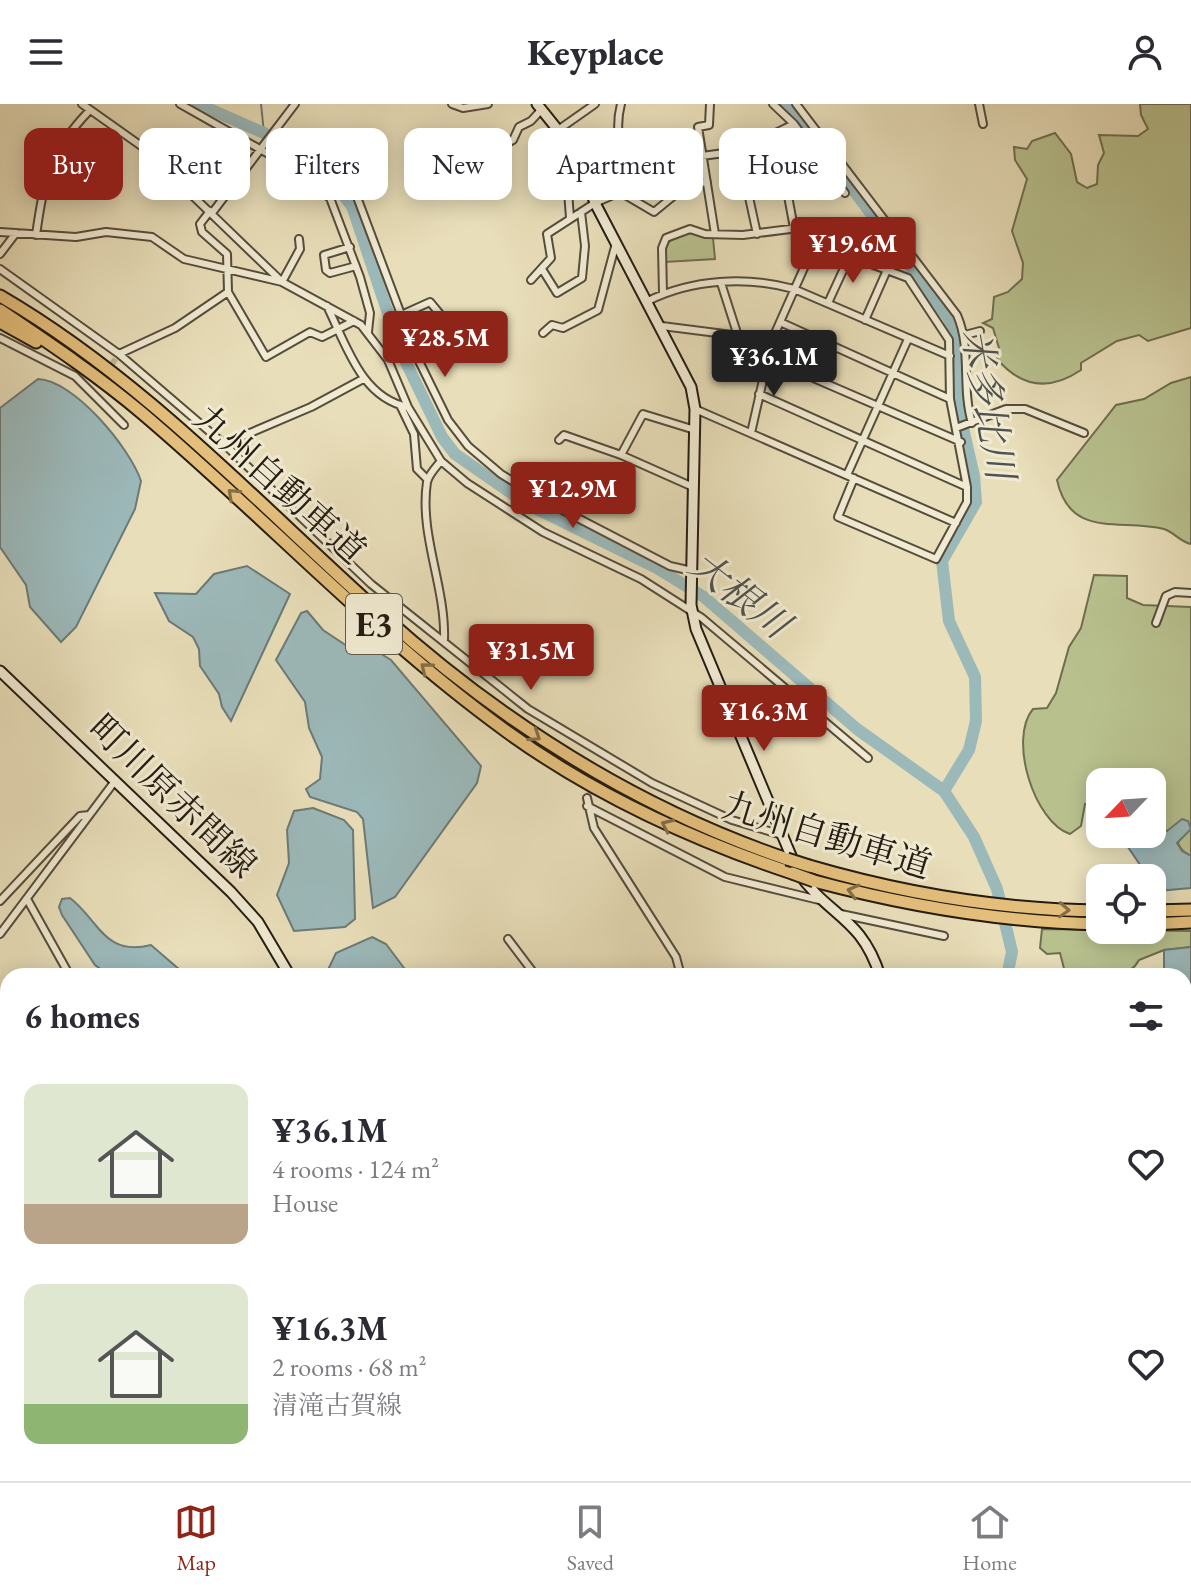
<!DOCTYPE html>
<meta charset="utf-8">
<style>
:root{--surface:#fff;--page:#f2f2f3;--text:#2b2b33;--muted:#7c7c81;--line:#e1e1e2;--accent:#8f2418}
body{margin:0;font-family:"EB Garamond","Noto Serif JP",serif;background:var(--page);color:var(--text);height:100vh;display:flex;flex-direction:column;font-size:30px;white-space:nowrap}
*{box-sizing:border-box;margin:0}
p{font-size:26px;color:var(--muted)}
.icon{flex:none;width:44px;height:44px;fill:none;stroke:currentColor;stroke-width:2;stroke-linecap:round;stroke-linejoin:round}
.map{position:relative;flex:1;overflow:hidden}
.details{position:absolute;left:0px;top:864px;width:1192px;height:514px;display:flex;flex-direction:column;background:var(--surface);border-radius:24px 24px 0 0;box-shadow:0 4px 20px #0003}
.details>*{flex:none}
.banner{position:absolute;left:24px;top:24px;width:1144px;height:72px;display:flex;gap:16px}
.needle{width:52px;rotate:245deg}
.controls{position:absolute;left:1086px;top:664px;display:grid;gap:16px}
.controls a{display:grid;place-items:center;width:80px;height:80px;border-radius:16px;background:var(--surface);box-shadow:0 4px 20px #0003;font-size:40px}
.price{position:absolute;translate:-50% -68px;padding:0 18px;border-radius:8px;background:var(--accent);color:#fff;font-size:26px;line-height:52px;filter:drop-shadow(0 2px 4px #0008)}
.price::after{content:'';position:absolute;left:50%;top:48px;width:24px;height:18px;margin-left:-12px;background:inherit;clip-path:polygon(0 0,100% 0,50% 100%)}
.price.current{background:#222;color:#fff}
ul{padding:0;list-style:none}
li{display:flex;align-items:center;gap:24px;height:200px;padding:0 24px}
li span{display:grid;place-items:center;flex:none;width:224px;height:160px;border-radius:16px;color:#555}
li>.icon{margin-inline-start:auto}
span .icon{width:96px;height:96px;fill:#fffc;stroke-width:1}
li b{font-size:34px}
h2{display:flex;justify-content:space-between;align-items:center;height:96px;padding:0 24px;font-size:34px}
.tag{padding:0 28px;border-radius:16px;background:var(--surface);box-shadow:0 4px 20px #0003;font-size:28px;line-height:72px}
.tag.current{background:var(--accent);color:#fff}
header{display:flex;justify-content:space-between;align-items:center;height:104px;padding:0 24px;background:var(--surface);font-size:36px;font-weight:800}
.tab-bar{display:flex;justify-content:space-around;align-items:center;height:112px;border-top:2px solid var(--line);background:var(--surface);font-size:22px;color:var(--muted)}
.tab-bar a{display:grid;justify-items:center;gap:4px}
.tab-bar .current{color:var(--accent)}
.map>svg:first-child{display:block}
.green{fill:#b8c18e;stroke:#6e6e50;stroke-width:2}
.water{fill:#9cb9ba;stroke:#6c7a77;stroke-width:2}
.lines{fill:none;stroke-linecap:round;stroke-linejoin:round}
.stream{stroke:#6c7a77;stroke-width:2}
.river{stroke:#9cb9ba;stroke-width:12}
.minor-tunnel{stroke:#c1b798;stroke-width:6;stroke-dasharray:6 3;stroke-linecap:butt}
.minor-casing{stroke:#564c3c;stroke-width:10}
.secondary-casing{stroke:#251c12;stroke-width:13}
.motorway-casing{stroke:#251c12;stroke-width:15}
.minor{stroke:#f0ead2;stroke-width:6}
.secondary{stroke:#f0ead2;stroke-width:9}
.motorway{stroke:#e4bf7c;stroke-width:11}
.motorway-bridge-casing{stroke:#251c12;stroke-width:15;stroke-linecap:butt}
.motorway-bridge{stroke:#e4bf7c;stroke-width:11}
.oneway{stroke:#846e47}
.labels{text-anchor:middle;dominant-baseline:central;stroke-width:6;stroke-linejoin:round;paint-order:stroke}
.shield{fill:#f0ead2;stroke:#625a4c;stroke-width:2}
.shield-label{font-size:34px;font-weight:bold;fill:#251c12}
.street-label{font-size:36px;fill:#251c12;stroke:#f0ead2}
.water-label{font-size:38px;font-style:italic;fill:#4f534d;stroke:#f0ead2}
</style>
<header><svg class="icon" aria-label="menu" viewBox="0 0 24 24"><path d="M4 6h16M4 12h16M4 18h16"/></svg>Keyplace<svg class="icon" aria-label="person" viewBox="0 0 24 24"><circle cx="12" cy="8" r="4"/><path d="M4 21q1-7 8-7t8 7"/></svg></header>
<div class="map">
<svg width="1191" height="1377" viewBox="0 0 1191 1377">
<rect width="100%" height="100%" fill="#e8deb9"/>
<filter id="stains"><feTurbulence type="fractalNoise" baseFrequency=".0025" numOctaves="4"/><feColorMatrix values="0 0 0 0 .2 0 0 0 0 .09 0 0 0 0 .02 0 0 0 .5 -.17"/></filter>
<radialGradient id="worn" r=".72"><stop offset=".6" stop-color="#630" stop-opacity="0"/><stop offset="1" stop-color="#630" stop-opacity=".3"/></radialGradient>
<path class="green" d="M1140 0H1191V224L1148 237 1139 231 1117 237 1081 259V266C1050 287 1022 284 997 255L999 244 993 224 983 219 992 215 994 193 1008 188 1022 175 1023 159 1012 127 1027 75 1015 56 1014 43 1027 45 1032 37 1055 29 1071 50 1077 78 1087 84 1097 80 1098 61 1104 49 1099 31 1138 32 1148 25 1141 11Z
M691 127 713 134 715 155 665 158C664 136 671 134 691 127Z
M1191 273V440C1180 438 1174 428 1164 425 1121 414 1070 436 1057 376L1116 301 1144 295 1171 279Z
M1094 471 1127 472V494L1143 501 1191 503V752C1176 745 1177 737 1178 722L1167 727 1152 724V678H1100V703L1095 699 1085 700 1081 722 1070 730C1034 718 1008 635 1033 605L1047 604 1056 589 1069 543 1081 524Z
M1042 825 1191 827V843L1164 846 1139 856C1126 881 1090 872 1066 872L1060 849 1047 850 1040 844Z
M1184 982 1191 990V1119L1184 1113Z
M0 1185 8 1195V1323L2 1329 8 1338V1370H29L34 1377H0Z
M66 1370H233L231 1377H60Z
M489 1370H751V1377H491Z"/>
<path class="water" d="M38 275C74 276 130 344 141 377L135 405 76 523 61 538 30 503 26 481 0 443V304Z
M247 462 290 490 231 617 222 603 219 590 200 562 199 545 193 533 169 517 155 489 196 490 214 470Z
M307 507 323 526 347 542 362 538 391 556 481 662 477 679 395 793 373 804 363 715 357 708 310 693 306 685 320 675 322 653 309 624 305 598 276 556 301 509Z
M313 704 344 716 353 726 355 815 345 823 294 827 277 791 289 759 287 726 294 707Z
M1182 715 1188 717 1191 725 1177 739 1182 747 1191 752V784L1158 787 1119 730H1152V724L1167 727Z
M70 794C99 816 104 853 151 841L187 872H110L95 861 62 811 59 803 62 795Z
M372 833 386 840 410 872H325L336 849Z
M1191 843V990L1184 982V872H1164V846Z"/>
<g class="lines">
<path class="stream" d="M261 0 264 29
M300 1377 302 1370"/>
<path class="river" d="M198 0 264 29 300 53 331 76 352 102 401 248 442 333 455 350 527 400 655 463 704 493 857 625 944 687 974 733 997 785 1012 848 1007 872
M785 0 807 23 917 172 949 215 954 230 959 306 974 372 976 398 942 457 949 517 975 573 976 617 969 646 944 687
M886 1377 888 1370"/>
<path class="minor-tunnel" d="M107 267 119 250
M587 694 602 664"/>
<defs>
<path id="minor" d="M82 0 161 56 168 68 279 175
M180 0 288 61 330 94 360 173 370 209 368 228
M452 0 463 4 488 0
M710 0 709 21 698 23 715 130
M773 0 794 20 845 89
M796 0 957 211C972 245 961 283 972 319
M979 0 983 20
M277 26 354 85 417 253 448 316 468 342 501 370 543 396 670 462 692 467
M558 26 595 0
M769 32 788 92 794 124
M739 47 757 130
M487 51 513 36 519 23 531 17 541 6
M702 52 739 47 794 20
M568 87 570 114
M620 88 654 108 687 81 707 78
M788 92 832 73
M212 109 295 0
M0 128 76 133 106 128 152 133 184 155 282 178 361 221 388 256 408 303 441 357 467 379 543 428 641 475 702 514 868 654
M36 131C44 75 50 47 90 6
M350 143 324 151 326 166 330 169 356 162
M0 150 16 129
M0 165 119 250 224 340 371 480 528 605 652 679 732 716 782 731
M542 165 557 189 582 174 585 142 581 108
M531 176 551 154 547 130 595 99 620 88C628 58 612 33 621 0
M282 178 300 145 299 135
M721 179 737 229
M228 188 266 253 310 228 322 233 354 217
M663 189 662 144 666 134 690 125 705 130 743 131 806 123 871 160 908 174 949 236 950 295 967 383V398L936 455 838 413 854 374
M648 197C692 175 747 172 794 185L950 252
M828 199 851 149
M327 202C346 240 361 294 408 303
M399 212 430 198 444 215 451 248 419 255
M865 216 887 166
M780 218 950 295
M662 222 772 236
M543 229 552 221 563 224 598 206 616 139
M965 231 980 227
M0 234 75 272 124 321
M119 250 175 224 228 188 227 150 202 128 200 120 210 107
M767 254 961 338
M759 290 967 383
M400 301 414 330 417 365 427 375
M695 305 956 419
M956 324 1006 305H1025L1084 329
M751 329 772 236 819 130
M559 336 564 331 621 351 693 383
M224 340 311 303 363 275
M621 351 643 310 695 326
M441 357C436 363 429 370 427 378 419 431 446 483 444 536
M847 371 908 235
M1156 519 1166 492 1175 488 1191 489
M587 694 594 724 676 853 681 872
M587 702 725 773 819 796
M27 795 70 872
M0 797 80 712 89 711
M841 810 944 832
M0 830 115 677
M508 835 536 872
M0 1135 8 1141
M34 1370H51
M386 1370 402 1377
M1048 1370V1377
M278 1377 281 1370
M938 1377V1370"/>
<path id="secondary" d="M537 0 578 51 595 99 691 283 695 305 691 501 696 525 797 766C826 812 861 811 880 872
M0 567 231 788 258 818 290 872
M1115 1370 1129 1377
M864 1377 867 1370"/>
<path id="motorway" d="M0 192C143 275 259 401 381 510 501 618 634 703 787 755
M0 206C49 239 97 271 142 309 265 413 375 532 506 627 593 690 690 735 792 769
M0 218 36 238
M809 762C905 790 1000 806 1100 807
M814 777C908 802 1002 818 1100 820
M1152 807 1191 806
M1152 820 1191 818"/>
</defs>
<use href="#minor" class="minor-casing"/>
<use href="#secondary" class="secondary-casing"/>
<use href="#motorway" class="motorway-casing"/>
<use href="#minor" class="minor"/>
<use href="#secondary" class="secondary"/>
<use href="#motorway" class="motorway"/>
<defs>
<path id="motorway-bridge" d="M787 755 809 762
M792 769 814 777"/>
</defs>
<use href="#motorway-bridge" class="motorway-bridge-casing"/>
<use href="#motorway-bridge" class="motorway-bridge"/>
</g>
<defs><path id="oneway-chevron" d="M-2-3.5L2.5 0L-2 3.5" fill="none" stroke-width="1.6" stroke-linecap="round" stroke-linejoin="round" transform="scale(2)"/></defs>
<g class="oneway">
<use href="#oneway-chevron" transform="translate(233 390) rotate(-137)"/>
<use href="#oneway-chevron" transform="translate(426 564) rotate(-141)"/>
<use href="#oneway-chevron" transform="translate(535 632) rotate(33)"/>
<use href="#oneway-chevron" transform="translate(667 721) rotate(-155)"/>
<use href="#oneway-chevron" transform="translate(853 787) rotate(-165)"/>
<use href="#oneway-chevron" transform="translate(1064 806) rotate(3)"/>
</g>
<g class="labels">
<rect class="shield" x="346" y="490" width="56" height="60" rx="6"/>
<g class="shield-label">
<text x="374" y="520">E3</text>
</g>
<g class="street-label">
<text transform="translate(280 380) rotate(42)">九州自動車道</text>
<text transform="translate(173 692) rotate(44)">町川原赤間線</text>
<text transform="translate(827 731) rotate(17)">九州自動車道</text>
</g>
<g class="water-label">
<text transform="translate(989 300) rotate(80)">米多比川</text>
<text transform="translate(740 490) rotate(38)">大根川</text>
</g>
</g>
<rect width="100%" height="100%" filter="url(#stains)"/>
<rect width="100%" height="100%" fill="url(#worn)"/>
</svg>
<div class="controls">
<a><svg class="needle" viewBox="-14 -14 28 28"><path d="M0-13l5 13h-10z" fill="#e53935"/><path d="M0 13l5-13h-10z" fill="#7c7c81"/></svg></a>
<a><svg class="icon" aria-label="locate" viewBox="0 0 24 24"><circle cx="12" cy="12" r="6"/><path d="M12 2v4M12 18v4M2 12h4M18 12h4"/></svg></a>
</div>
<b class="price" style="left:853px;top:181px">¥19.6M</b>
<b class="price" style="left:445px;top:275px">¥28.5M</b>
<b class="price current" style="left:774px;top:294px">¥36.1M</b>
<b class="price" style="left:573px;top:426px">¥12.9M</b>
<b class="price" style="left:531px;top:588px">¥31.5M</b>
<b class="price" style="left:764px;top:649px">¥16.3M</b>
<div class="banner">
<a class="tag current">Buy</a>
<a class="tag">Rent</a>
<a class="tag">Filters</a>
<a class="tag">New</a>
<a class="tag">Apartment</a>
<a class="tag">House</a>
</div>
<section class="details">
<h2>6 homes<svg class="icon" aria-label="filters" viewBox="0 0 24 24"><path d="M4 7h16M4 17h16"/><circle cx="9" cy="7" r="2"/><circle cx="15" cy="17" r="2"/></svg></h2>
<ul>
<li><span style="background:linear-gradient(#dfe7d0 75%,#b9a48a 0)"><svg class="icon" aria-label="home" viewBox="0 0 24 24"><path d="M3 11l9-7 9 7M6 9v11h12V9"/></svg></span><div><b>¥36.1M</b><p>4 rooms · 124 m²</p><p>House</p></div><svg class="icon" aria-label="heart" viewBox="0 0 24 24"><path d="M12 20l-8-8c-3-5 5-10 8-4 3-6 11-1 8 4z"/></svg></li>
<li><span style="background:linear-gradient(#dfe7d0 75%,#8fb573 0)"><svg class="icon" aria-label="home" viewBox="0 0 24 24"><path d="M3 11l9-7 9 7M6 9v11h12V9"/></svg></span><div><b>¥16.3M</b><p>2 rooms · 68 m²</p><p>清滝古賀線</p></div><svg class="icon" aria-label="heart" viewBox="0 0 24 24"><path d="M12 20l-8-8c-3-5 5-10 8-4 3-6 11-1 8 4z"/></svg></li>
</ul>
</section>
</div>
<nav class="tab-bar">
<a class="current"><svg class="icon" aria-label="map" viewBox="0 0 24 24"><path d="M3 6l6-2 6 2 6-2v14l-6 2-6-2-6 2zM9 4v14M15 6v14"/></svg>Map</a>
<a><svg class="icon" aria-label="saved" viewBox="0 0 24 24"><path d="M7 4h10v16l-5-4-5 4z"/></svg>Saved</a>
<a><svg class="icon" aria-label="home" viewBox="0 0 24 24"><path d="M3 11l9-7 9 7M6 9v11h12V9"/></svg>Home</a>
</nav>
